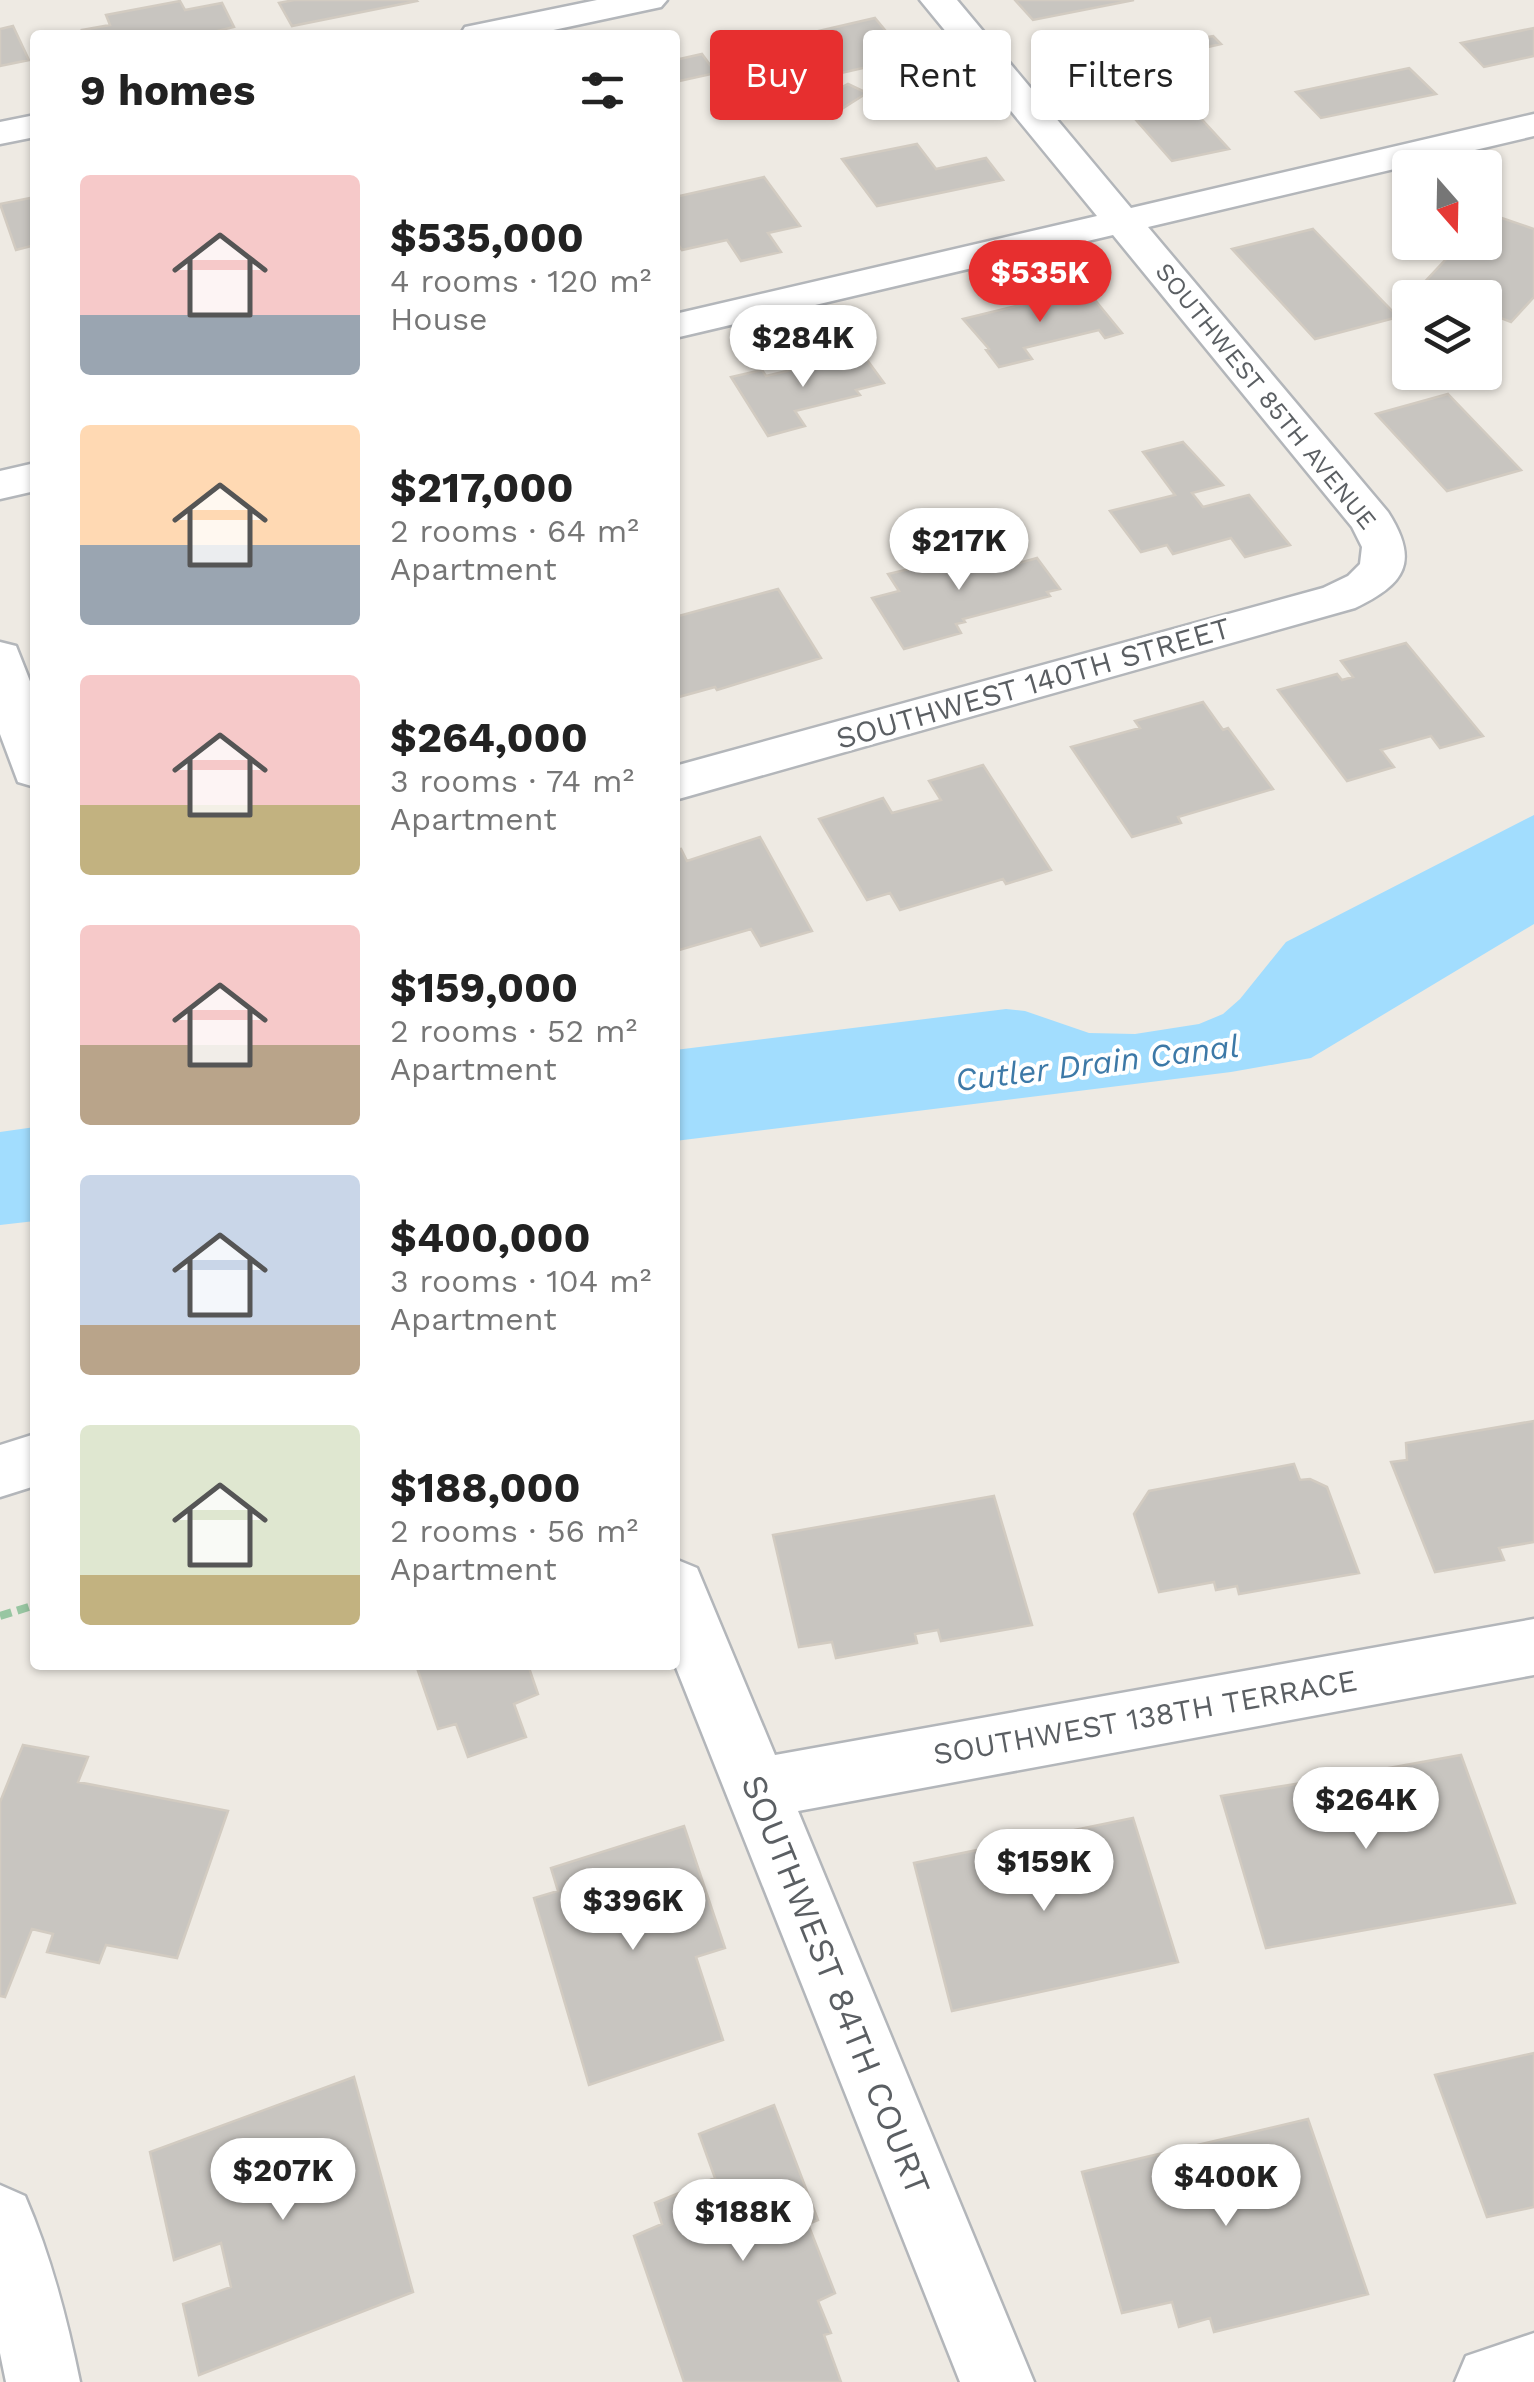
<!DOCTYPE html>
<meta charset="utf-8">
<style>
:root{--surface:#fff;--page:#f2f2f2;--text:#222;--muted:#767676;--accent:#e72f2f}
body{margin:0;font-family:"Work Sans",sans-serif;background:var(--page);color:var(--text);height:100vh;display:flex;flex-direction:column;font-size:38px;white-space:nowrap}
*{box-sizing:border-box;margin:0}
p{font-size:32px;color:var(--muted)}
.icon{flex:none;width:55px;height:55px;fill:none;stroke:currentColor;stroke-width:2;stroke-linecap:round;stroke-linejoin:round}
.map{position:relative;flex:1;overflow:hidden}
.sheet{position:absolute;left:30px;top:30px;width:650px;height:1640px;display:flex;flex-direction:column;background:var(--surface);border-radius:10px;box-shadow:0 2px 8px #0004}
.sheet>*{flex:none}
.guide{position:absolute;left:710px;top:30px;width:672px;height:90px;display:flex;gap:20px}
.needle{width:65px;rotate:160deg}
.buttons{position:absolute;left:1392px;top:150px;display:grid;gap:20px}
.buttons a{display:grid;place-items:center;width:110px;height:110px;border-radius:10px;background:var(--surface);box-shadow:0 2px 8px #0004;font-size:50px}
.price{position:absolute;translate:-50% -85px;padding:0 22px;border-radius:35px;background:#fff;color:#222;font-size:32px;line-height:65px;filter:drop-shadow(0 2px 5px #0008)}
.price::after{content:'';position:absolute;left:50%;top:60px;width:30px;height:22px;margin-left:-15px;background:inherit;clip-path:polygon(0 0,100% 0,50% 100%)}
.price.active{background:var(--accent);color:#fff}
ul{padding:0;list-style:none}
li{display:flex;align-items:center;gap:30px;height:250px;padding:0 50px}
li span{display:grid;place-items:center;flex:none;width:280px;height:200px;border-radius:10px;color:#555}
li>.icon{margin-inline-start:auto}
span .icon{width:120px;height:120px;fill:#fffc;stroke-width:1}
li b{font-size:42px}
h2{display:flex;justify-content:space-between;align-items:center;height:120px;padding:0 50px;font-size:42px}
.chip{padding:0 35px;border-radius:10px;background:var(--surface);box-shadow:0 2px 8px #0004;font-size:35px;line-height:90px}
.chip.active{background:var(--accent);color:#fff}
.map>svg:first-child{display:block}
.water{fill:#a2ddfe}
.building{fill:#c8c5c0;stroke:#d2cbc1;stroke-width:2.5}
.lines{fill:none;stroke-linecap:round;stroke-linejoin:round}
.street-casing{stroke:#b3b6ba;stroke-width:5}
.path{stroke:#98c6a2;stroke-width:8;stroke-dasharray:12 6;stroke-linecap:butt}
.street{fill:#fff;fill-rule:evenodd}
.labels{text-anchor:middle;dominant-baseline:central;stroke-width:8;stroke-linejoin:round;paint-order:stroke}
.far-street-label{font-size:25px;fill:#5b5f63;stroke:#fff}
.street-label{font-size:30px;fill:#5b5f63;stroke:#fff}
.water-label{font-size:32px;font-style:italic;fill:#3d79a7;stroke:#fff}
.near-street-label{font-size:35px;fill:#5b5f63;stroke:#fff}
</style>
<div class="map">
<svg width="1534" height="2382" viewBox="0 0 1534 2382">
<rect width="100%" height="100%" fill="#eeeae3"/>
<path class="water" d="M1534 815V924L1311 1058 1231 1072 675 1141V1050L1006 1009 1025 1011 1089 1033 1135 1034 1199 1024 1223 1014 1240 999 1286 942Z
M35 1127V1221L0 1225V1132Z"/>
<path class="building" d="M294 0H416L417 1 292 26 279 3Z
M1015 0H1134L1033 20Z
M180 1 185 10 222 3 234 27 201 35H84L82 30 110 25 106 15Z
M875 18 894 41 879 44 894 61 801 82 771 42Z
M13 26 29 60 0 66V29Z
M1534 28V56L1484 67 1461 43Z
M1213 36 1221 44 1199 49 1191 40Z
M702 54 716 73 675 82V60Z
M1409 68 1436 94 1321 118 1296 92Z
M1162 76 1229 149 1172 161 1107 87Z
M832 82 842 87 848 84 867 93 840 110 810 95Z
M917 144 936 169 986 158 1003 180 877 206 842 159Z
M764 177 800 226 768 233 781 252 741 261 727 240 682 250 675 240V197Z
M35 197V245L16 250 0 204Z
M1490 214 1534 229V297L1511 322 1485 312V298H1445L1419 288 1462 242H1485V219Z
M1313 229 1398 317 1315 339 1232 249Z
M1086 289 1122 333 1105 338 1099 330 1024 348 1032 359 999 367 986 350 989 349 963 319Z
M862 353 884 383 856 390 860 395 795 411 805 426 768 436 731 377 762 370 766 376Z
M1448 394 1521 470 1447 491 1376 414Z
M1183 442 1223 485 1192 493 1203 507 1249 495 1290 545 1245 557 1231 538 1173 554 1167 545 1141 552 1110 511 1175 495 1143 452Z
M1007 546 1019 563 1037 558 1060 589 1047 592 1050 596 963 619 965 622 956 624 961 633 904 649 872 598 899 591 888 574Z
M778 589 821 658 717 690 715 687 675 698V617Z
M1406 643 1483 736 1440 748 1431 736 1381 750 1394 767 1347 781 1278 690 1337 674 1342 680 1353 677 1341 661Z
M1203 702 1223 730 1228 728 1273 789 1178 817 1181 823 1132 837 1071 747 1140 728 1135 721Z
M983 765 1051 870 1006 884 1003 879 900 910 890 893 867 900 819 819 883 798 892 813 941 800 929 781Z
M760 837 812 931 761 946 751 929 679 950 675 955V850L681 849 687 861Z
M1534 1421V1542L1499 1548 1504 1560 1435 1572 1391 1462 1407 1460 1406 1443Z
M1294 1464 1300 1480 1310 1479 1327 1487 1359 1573 1239 1594 1237 1586 1216 1590 1214 1582 1159 1592 1134 1514 1149 1491Z
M994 1496 1032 1625 941 1641 938 1630 915 1634 917 1643 836 1658 832 1642 799 1647 773 1535Z
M416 1665H528L538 1694 514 1704 526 1737 468 1757 456 1724 438 1729Z
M23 1745 88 1757 78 1782 228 1811 177 1958 106 1945 99 1963 47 1952 53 1934 32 1929 5 1997 0 1996V1802Z
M1461 1755 1515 1903 1266 1948 1221 1796 1333 1778 1336 1784 1359 1780 1356 1774Z
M1133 1818 1178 1962 952 2011 914 1863Z
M684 1826 725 1948 696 1957 723 2040 589 2085 534 1898 558 1891 551 1868Z
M1534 2053V2207L1487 2217 1435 2075Z
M354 2077 413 2292 199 2375 183 2304 231 2287 221 2243 174 2260 150 2152Z
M774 2105 818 2220 808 2224 835 2293 818 2301 831 2333 824 2335 841 2382H684L634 2236 662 2224 655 2203 715 2178 699 2134Z
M1308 2119 1368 2294 1214 2332 1210 2318 1179 2327 1172 2302 1122 2313 1082 2172Z"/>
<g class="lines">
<defs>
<path id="street" d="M597 0H667L661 7 530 35H460L465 27Z
M920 0H957L1131 208 1534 114V136L1148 227 1388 512C1420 562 1405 584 1355 608L675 800V766L1323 588 1348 576 1360 564 1362 547 1352 527 1113 235 675 338V314L1097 216Z
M35 115V137L0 144V122Z
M35 463V491L0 499V471Z
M0 642 16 646 35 694V787L18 782 0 734Z
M35 1434V1486L0 1497V1445Z
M675 1559 697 1568 775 1755 1534 1619V1675L798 1811 1034 2382H960L675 1665Z
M0 2185 25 2196C51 2256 67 2318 80 2382H6L0 2353Z
M1534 2333V2382H1455L1466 2356Z"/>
</defs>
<use href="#street" class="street-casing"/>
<path class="path" d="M0 1616 35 1605"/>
<use href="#street" class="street"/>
</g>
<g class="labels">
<g class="far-street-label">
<text transform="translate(1266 396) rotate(51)">SOUTHWEST 85TH AVENUE</text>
</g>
<g class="street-label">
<text transform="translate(1033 683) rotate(-16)">SOUTHWEST 140TH STREET</text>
<text transform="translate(1145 1717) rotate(-10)">SOUTHWEST 138TH TERRACE</text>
</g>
<g class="water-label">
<text transform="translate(1097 1063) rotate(-7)">Cutler Drain Canal</text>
</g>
<g class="near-street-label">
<text transform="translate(836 1985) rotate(68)">SOUTHWEST 84TH COURT</text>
</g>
</g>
</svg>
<div class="buttons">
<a><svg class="needle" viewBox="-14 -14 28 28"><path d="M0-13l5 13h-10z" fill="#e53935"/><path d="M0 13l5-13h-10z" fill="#767676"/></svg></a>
<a><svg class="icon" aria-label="layers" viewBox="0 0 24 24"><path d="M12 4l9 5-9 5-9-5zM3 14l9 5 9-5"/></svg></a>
</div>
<b class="price active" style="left:1040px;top:325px">$535K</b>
<b class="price" style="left:803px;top:390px">$284K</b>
<b class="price" style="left:959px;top:593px">$217K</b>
<b class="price" style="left:1366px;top:1852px">$264K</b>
<b class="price" style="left:1044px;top:1914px">$159K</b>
<b class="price" style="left:633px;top:1953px">$396K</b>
<b class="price" style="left:283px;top:2223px">$207K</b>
<b class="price" style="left:1226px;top:2229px">$400K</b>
<b class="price" style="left:743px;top:2264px">$188K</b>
<div class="guide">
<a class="chip active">Buy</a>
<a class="chip">Rent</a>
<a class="chip">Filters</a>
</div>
<section class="sheet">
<h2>9 homes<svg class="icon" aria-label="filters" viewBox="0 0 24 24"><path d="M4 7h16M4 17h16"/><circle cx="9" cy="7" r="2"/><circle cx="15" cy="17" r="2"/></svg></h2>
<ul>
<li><span style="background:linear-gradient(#f6c9c9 70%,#9aa5b1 0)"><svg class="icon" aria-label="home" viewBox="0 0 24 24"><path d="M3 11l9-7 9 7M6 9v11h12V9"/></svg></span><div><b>$535,000</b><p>4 rooms · 120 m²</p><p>House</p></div></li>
<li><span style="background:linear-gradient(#ffd9b3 60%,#9aa5b1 0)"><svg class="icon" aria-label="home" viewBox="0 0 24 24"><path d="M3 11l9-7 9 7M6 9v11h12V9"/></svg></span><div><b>$217,000</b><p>2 rooms · 64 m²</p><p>Apartment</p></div></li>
<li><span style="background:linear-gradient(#f6c9c9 65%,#c2b280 0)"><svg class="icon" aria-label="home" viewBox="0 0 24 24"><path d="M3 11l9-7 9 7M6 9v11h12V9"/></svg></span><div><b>$264,000</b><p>3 rooms · 74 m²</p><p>Apartment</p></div></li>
<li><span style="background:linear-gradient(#f6c9c9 60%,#b9a48a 0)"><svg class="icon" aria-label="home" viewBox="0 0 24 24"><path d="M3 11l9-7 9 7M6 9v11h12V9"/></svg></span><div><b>$159,000</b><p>2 rooms · 52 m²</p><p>Apartment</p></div></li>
<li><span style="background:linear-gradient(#c9d6e8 75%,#b9a48a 0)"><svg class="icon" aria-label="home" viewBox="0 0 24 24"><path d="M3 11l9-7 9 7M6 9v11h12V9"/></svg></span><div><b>$400,000</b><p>3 rooms · 104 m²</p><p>Apartment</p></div></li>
<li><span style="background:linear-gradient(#dfe7d0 75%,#c2b280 0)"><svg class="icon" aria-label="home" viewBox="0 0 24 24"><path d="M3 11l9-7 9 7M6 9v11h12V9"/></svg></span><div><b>$188,000</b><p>2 rooms · 56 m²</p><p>Apartment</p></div></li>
</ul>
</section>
</div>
